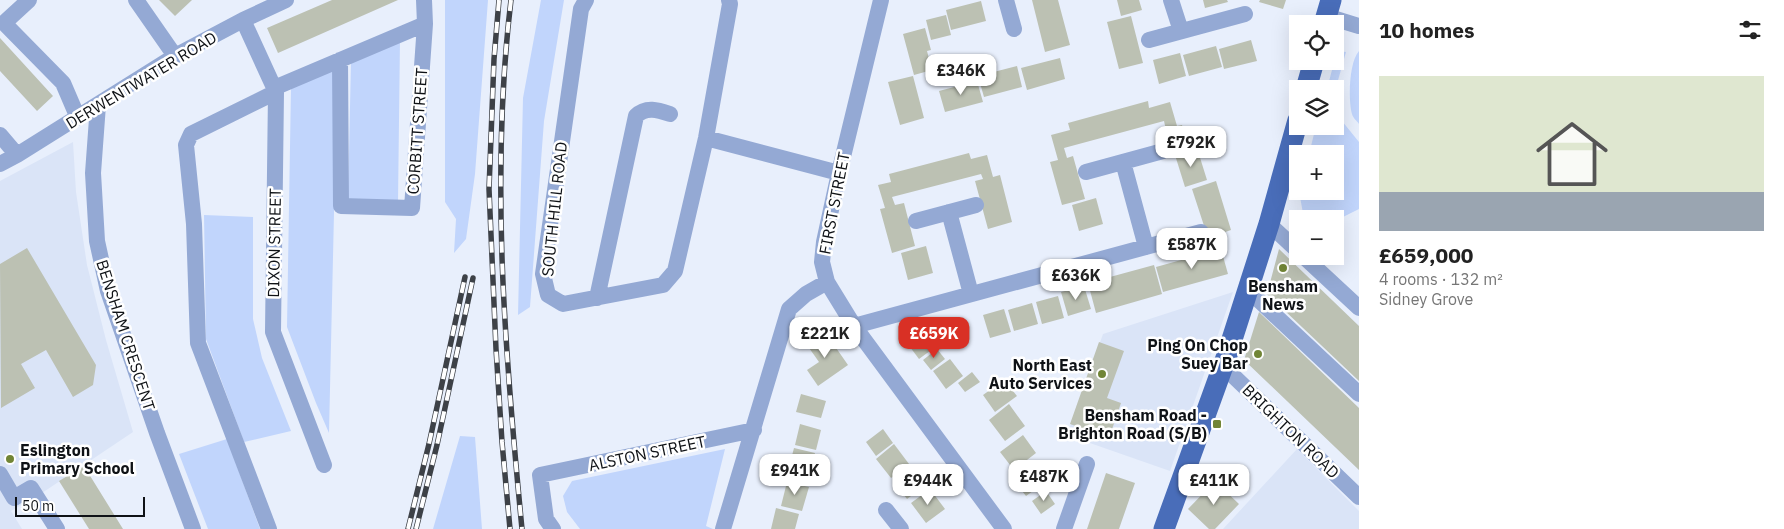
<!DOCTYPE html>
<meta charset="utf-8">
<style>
:root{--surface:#fff;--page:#f6f6f6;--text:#222;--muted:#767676;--line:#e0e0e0;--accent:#d93025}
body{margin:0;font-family:"IBM Plex Sans",sans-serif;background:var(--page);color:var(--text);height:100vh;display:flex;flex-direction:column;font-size:19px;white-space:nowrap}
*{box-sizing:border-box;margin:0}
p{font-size:16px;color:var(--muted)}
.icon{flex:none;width:28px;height:28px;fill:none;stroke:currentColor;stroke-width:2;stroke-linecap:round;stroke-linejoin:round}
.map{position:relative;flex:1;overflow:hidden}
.side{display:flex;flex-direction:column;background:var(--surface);width:425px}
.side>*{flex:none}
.fabs{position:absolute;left:1289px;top:15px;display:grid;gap:10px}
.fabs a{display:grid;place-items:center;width:55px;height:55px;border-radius:0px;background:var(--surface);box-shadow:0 5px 20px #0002;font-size:25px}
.scale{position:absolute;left:15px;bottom:12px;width:130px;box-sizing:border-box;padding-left:5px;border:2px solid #0f1216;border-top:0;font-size:14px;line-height:18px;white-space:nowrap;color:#0f1216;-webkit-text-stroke:4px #fff;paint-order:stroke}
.price{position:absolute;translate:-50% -42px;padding:0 11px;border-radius:10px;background:#fff;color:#222;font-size:16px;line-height:32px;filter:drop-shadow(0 1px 2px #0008)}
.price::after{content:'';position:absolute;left:50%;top:30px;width:15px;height:11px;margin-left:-8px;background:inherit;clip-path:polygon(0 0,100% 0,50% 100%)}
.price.active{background:var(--accent);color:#fff}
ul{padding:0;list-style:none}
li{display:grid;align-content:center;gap:10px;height:265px;padding:0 20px}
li+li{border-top:1px solid var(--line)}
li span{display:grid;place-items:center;height:155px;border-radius:0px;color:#555}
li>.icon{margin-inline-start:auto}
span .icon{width:90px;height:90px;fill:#fffc;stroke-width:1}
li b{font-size:21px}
h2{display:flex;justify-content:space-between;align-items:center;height:60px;padding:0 20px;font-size:21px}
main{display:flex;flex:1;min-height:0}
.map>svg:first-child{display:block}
.built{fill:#dae4f7}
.green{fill:#c1d5fc}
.building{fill:#bcc1b3}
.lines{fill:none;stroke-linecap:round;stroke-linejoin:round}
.minor{stroke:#94a9d4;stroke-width:16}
.major{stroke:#496db9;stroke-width:21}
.rail-casing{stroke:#3d4147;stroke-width:5.5}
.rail{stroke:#fff;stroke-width:4;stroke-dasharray:11;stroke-linecap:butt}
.poi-dot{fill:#718536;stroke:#fff;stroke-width:2}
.labels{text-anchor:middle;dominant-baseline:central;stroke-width:5;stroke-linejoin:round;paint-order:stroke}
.street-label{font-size:16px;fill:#0f1216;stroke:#fff}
.poi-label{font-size:16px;font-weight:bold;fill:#0f1216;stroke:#fff;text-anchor:end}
</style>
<main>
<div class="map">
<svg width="1359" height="529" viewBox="0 0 1359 529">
<rect width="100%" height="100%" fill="#e8effc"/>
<path class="built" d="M73 142 76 192 87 265 106 340 133 432 42 493 11 511 22 529H0V181Z
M1233 292 1170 471 1067 435 1103 334Z
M1297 449 1359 511V529H1223Z"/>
<path class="green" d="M445 0H488L475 174 466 239 454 253 456 219 445 202Z
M541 0H564L544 121 530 307 518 315 523 98Z
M400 39 398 202 348 201 351 60Z
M1337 51 1346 52 1337 84 1342 121 1359 142V209L1335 221V219H1304L1299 191H1335V154H1309L1316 126H1335V89H1327Z
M1359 51V124C1357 121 1353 118 1352 114 1348 100 1349 62 1359 51Z
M333 68 334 213 329 433 316 403 287 327 291 87Z
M204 215 253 217V319L262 358 291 431 244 442 206 339Z
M460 436 475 437 482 529H433Z
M227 439 260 529H208L179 454Z
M725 449 706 526 713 529H580L567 512 563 496 572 481Z"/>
<path class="building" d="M159 0H192L175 16Z
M332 0H398L278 53 267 28Z
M1032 0H1058L1070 45 1045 52Z
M1117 0H1139L1142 10 1121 16Z
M1203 0H1227L1228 2 1205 8Z
M1260 0H1286L1283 9 1259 2Z
M981 1 986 21 951 30 946 10Z
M946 15 951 35 931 40 926 20Z
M1131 16 1143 63 1119 69 1107 22Z
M925 28 931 50 927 51 932 70 914 75 903 34Z
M0 38 53 96 37 111 0 71Z
M1251 40 1257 61 1224 69 1219 49Z
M1216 46 1222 67 1189 76 1183 55Z
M1180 53 1186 76 1159 84 1153 60Z
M1060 58 1065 79 1027 90 1021 68Z
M1017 66 1022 87 984 97 978 76Z
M913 76 924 118 900 125 888 82Z
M977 81 983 102 945 112 939 91Z
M1148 101 1149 108 1170 102 1177 126 1182 125 1188 146 1167 153 1161 131 1166 130 1164 121 1064 148 1067 158 1073 156 1085 199 1062 205 1050 162 1058 160 1051 135 1070 130 1068 123Z
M1197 148 1207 180 1185 187 1175 155Z
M969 153 971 159 987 155 993 177 1000 175 1012 222 988 229 975 181 983 179 981 174 892 197 895 205 904 203 915 246 892 253 880 209 885 208 878 185 891 182 889 174Z
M1216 181 1231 230 1208 238 1192 189Z
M1096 198 1103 224 1079 231 1072 205Z
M926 246 933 273 908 280 901 253Z
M27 248 96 365 93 385 73 397 46 350 21 364 35 388 1 408 0 264Z
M1221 249 1228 274 1163 292 1156 267Z
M1279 249 1359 326V381L1267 294Z
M1154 265 1162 294 1096 313 1088 283Z
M1084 286 1091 309 1068 316 1061 292Z
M1058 296 1064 318 1042 324 1036 302Z
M1032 303 1038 324 1014 331 1008 310Z
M1004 309 1011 332 990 338 983 315Z
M1259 312 1359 408V470L1244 360Z
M920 320 938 345 919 359 901 335Z
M825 332 848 365 818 386 807 370 819 362 807 345Z
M1099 342 1124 351 1107 398 1121 403 1109 438 1070 424Z
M937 349 945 359 931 370 923 360Z
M950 359 963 376 946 389 933 371Z
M972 372 980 382 965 392 958 383Z
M1004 380 1017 396 995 412 983 395Z
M801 394 826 401 821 418 796 412Z
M1009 404 1025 426 1005 441 989 420Z
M800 424 821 430 816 450 795 445Z
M883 429 893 443 876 456 866 442Z
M1023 435 1036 453 1014 470 1000 452Z
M894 444 909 464 891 478 876 459Z
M794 448 815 453 809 476 788 471Z
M1030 464 1044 483 1026 496 1012 478Z
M84 466 123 529H89L59 481Z
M915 468 927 484 907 499 895 483Z
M1106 473 1135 483 1119 529H1087Z
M1215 481 1239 504 1215 529H1209L1188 509Z
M787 482 809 487 802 511 781 506Z
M930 489 945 509 926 523 911 503Z
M1046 491 1055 504 1041 514 1032 501Z
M776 508 799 514 795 529H771Z"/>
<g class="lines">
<path class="minor" d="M29 0 4 23 63 83 78 118
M136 0 175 56
M586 0 581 9 543 274 548 295 563 304 663 285 675 271 706 138 730 4 729 0
M1006 0 1014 29
M1171 0 1181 31
M1326 16 1359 26
M243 20 276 92 273 332 324 465
M1149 40 1245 14
M340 60 341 206 412 208 425 24 424 0
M274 88 425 24
M98 105 93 173 97 241 108 291 157 433 193 529
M0 135 17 155
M706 138 839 173
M1123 162 1146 247
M0 164 17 155 175 56 243 20 286 0
M1086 172 1163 151
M949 212 971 294
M916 221 976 205
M1269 224 1298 251
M1303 256 1359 308
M827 282 854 326 1004 529
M1248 290 1359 394
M597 298 636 116C646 106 658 110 670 114
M854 326 1201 232
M1223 366 1359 497
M0 474 14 498 31 488 57 529
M886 510 901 529
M269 529 198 343 194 224 186 145 191 134 276 92
M553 529 546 519 540 475 754 430
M723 529 789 309 806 294 827 282 822 262 824 242 839 173 881 0
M1064 529 1087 464"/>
<path class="major" d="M1324 24 1331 0
M1306 89 1314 61
M1164 529 1227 355 1269 224 1298 120"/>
<defs>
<path id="rail" d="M499 0 494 59 489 189 496 349 502 442 510 529
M511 0C490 175 505 354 522 529
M408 529 429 444 465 277
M416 529 437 445 473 278"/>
</defs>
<use href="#rail" class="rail-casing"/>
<use href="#rail" class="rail"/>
</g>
<g class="poi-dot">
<circle cx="1283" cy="268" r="5"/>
<circle cx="1258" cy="354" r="5"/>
<circle cx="1102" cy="374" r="5"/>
<rect x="1212" y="419" width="10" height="10" rx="2.5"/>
<circle cx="10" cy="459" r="5"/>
</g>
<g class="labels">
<g class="street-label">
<text transform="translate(141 80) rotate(-31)">DERWENTWATER ROAD</text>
<text transform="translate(417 131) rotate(-86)">CORBITT STREET</text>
<text transform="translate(834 203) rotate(-79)">FIRST STREET</text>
<text transform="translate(554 209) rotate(-84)">SOUTH HILL ROAD</text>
<text transform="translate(274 243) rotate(-89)">DIXON STREET</text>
<text transform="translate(126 335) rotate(72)">BENSHAM CRESCENT</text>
<text transform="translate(1291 431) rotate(44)">BRIGHTON ROAD</text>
<text transform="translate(647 453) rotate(-12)">ALSTON STREET</text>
</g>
<g class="poi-label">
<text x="1283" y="286" text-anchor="middle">Bensham<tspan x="1283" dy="18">News</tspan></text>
<text x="1248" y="345">Ping On Chop<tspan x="1248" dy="18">Suey Bar</tspan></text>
<text x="1092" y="365">North East<tspan x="1092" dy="18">Auto Services</tspan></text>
<text x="1207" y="415">Bensham Road -<tspan x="1207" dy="18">Brighton Road (S/B)</tspan></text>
<text x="20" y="450" text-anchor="start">Eslington<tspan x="20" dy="18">Primary School</tspan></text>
</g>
</g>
</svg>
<div class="fabs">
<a><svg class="icon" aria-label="locate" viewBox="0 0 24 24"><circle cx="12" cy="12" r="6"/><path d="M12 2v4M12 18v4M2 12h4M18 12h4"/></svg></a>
<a><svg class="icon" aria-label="layers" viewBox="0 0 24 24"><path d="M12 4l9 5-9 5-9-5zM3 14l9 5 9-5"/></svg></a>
<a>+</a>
<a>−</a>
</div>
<div class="scale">50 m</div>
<b class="price" style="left:961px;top:96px">£346K</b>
<b class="price" style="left:1191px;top:168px">£792K</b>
<b class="price" style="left:1192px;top:270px">£587K</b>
<b class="price" style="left:1076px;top:301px">£636K</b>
<b class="price" style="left:825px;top:359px">£221K</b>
<b class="price active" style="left:934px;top:359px">£659K</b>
<b class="price" style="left:795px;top:496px">£941K</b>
<b class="price" style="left:1044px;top:502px">£487K</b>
<b class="price" style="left:928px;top:506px">£944K</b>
<b class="price" style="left:1214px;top:506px">£411K</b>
</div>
<section class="side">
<h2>10 homes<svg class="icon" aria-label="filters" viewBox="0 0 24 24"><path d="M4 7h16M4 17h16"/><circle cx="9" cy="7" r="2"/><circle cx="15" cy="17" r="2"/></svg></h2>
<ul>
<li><span style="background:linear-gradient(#dfe7d0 75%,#9aa5b1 0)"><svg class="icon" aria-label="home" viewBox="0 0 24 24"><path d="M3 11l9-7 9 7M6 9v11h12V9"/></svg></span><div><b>£659,000</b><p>4 rooms · 132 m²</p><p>Sidney Grove</p></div></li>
</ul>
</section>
</main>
